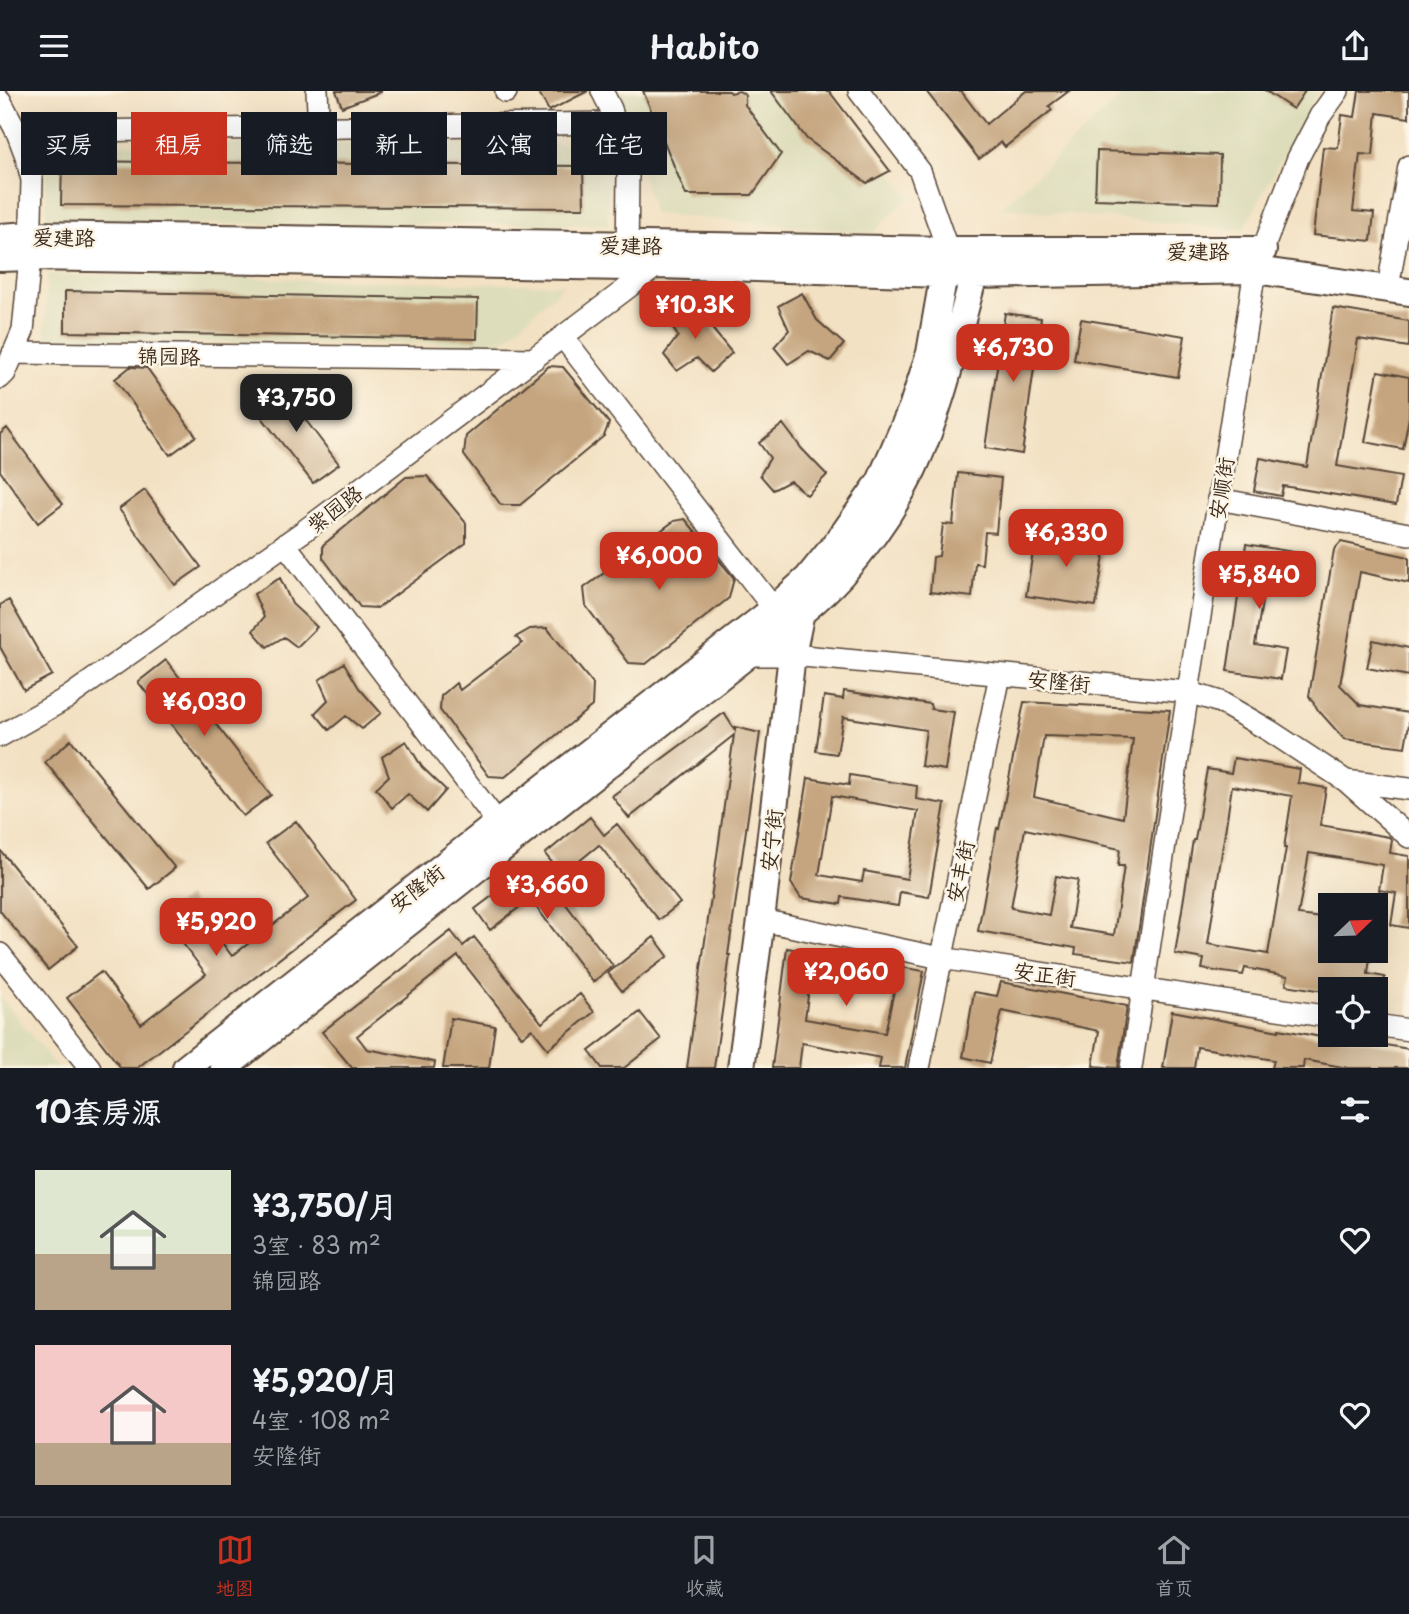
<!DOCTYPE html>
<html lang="zh">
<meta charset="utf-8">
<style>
:root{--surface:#171b24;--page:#20242c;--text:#f1f3f6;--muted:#9ea1a6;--line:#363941;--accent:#c8321e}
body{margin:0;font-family:"Playpen Sans","LXGW WenKai TC",sans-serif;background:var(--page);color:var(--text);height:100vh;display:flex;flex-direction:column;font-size:26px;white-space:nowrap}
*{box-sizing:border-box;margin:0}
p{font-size:23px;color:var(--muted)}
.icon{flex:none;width:38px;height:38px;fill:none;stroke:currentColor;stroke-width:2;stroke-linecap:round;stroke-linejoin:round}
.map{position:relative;height:977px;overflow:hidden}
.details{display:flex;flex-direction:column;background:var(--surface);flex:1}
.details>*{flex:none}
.hud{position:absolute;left:21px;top:21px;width:700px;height:63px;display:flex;gap:14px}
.needle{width:46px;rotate:67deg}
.controls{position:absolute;left:1318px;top:802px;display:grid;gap:14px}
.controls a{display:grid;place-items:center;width:70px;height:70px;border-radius:0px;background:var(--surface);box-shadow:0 7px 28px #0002;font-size:35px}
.price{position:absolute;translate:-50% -60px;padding:0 16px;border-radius:14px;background:var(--accent);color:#fff;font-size:23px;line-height:46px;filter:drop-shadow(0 2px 4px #0008)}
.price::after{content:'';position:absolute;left:50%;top:42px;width:21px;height:16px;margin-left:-10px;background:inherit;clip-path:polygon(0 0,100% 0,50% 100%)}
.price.on{background:#222;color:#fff}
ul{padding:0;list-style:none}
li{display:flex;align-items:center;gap:21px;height:175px;padding:0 35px}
li span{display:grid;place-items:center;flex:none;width:196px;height:140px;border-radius:0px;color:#555}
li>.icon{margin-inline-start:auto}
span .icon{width:84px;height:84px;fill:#fffc;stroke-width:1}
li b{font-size:30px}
h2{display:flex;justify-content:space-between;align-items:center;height:84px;padding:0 35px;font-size:30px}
.pill{padding:0 24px;border-radius:0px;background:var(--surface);box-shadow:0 7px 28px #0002;font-size:24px;line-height:63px}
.pill.on{background:var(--accent);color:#fff}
header{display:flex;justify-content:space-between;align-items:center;height:91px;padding:0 35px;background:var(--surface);font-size:32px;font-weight:600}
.menu{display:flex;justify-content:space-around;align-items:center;height:98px;border-top:2px solid var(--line);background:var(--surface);font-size:19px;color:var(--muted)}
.menu a{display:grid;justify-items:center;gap:4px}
.menu .on{color:var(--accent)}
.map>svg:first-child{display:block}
.built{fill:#deddbb}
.building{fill:#c5a57f;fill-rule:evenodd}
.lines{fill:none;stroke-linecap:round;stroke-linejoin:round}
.minor-casing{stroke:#574537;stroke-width:24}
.major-casing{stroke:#574537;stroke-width:30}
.minor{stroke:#fff;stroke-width:21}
.major{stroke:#fff;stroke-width:26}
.labels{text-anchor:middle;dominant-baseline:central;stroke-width:5;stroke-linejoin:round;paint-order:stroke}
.street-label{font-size:21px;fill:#3b2a1e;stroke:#fcf5e5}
</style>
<header><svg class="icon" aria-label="menu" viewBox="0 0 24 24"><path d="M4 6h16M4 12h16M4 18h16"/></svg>Habito<svg class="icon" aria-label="share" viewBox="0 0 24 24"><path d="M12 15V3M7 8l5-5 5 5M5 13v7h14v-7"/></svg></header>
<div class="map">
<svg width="1409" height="977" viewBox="0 0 1409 977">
<rect width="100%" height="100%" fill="#fcf5e5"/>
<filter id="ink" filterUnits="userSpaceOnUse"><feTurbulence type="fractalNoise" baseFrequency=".0143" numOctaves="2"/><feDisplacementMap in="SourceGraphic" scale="14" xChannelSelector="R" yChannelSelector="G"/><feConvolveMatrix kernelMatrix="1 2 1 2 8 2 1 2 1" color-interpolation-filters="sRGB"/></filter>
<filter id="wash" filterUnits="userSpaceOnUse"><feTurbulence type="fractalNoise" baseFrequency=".00686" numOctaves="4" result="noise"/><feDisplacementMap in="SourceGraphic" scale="28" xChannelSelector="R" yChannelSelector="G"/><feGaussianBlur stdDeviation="1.57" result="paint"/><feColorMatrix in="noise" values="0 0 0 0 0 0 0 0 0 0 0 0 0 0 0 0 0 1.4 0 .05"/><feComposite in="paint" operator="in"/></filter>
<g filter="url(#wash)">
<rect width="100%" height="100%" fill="#f3e1c3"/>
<path class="built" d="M618 0H830L910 106 872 142 654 123Z
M1127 0H1321L1315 7 1243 139 1001 117Z
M46 53H608V133H46Z
M47 183 564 194 500 253 45 250Z
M0 905 57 977H0Z"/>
<g id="blocks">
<path class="building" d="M336 0H381V1L342 16Z
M538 0H588L549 20Z
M643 0H729L731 2 739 0 745 4V14L781 63 752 104H686Z
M771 0H829L890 80 867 92 807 48Z
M926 0H961L986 33 1026 0H1069L1049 15 1052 19 1005 56 1001 51 979 68Z
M1266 0H1305L1293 18Z
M1359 0H1409V27L1377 22 1373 64 1360 63 1353 120 1374 122 1371 150 1313 144 1323 56 1338 57 1342 24 1355 26Z
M1097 60 1220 64 1219 112 1095 108Z
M62 70 583 75 584 117 61 114Z
M65 200 478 208 477 248 65 241Z
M802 202 817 229 844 253 830 270 809 260 788 273 774 256 789 239 778 215Z
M692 213 732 262 711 281 697 267 677 280 664 264 678 245 667 229Z
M1333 217 1409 230V256L1358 248 1337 375 1401 386 1396 414 1283 395 1281 405 1254 400 1260 367 1307 376Z
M1005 222 1041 227 1022 363 985 357Z
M1081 228 1185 245 1178 286 1074 269Z
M549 275 563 276 609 332 604 345 520 414H501L464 364 466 345Z
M130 276 147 277 196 345 170 364 115 288Z
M1378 280 1409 286V326L1403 358 1365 351Z
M279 294 339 373 313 392 253 315Z
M783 333 802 358 827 384 807 404 790 390 773 399 760 384 770 367 759 352Z
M7 337 63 413 38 432 0 380V343Z
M958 382 1001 387 996 442 985 441 982 473 975 472 972 506 930 501 933 466 939 465 943 433 953 434Z
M427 385 466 432V452L378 517 360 516 323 467V454L406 386Z
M145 399 201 476 175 494 119 418Z
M685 428 734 487 729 507 646 573 629 572 586 515 584 497 674 430Z
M1036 441 1106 452 1096 515 1026 505Z
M1341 451 1409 466V492L1360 481 1340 594 1360 614 1409 622V633L1405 656 1344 648 1318 619 1309 605 1334 459Z
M1246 453 1300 462 1296 492 1266 487 1255 554 1286 559 1281 588 1227 580Z
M280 487 292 513 317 536 297 556 284 546 267 556 253 540 264 526 254 503Z
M9 509 52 584 24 599 0 556V514Z
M547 537 593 593 592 615 505 686 489 685 440 619 441 605 456 592 460 599 522 552 516 546 530 538Z
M1373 549 1409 557V585L1367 577Z
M166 569 271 704 243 725 138 591Z
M344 572 359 597 381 622 362 638 346 625 329 639 315 622 328 609 319 589Z
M844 600 930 613 931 618 954 621 945 679 921 675 926 639 843 626 837 663 816 660 824 605 843 608Z
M1024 611 1170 619 1134 871 1075 863 1076 857 978 840 997 737 999 738ZM1044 645 1133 648 1123 727 1034 706ZM1025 738 1120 758 1118 775H1124L1114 844 1070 837 1078 789 1056 785 1049 824 1011 817Z
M724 622 735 639V636L760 642 728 864H730L714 977H687L734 644 629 727 612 705Z
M71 649 175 777 149 798 45 671Z
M406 650 422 676 446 699 427 721 408 703 392 717 376 697 389 685 382 666Z
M1234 667 1300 678 1298 692 1326 697 1320 734 1389 746 1392 749 1390 762 1409 765V837L1391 834 1396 802 1379 799 1383 774 1309 762 1298 824 1330 828V859H1371L1368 883 1385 886 1383 898H1330V901L1286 894 1288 885 1245 877 1243 884 1202 878 1204 868 1175 863 1193 749H1195L1207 678 1231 682ZM1232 695 1292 705 1284 757H1286L1268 863 1208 853Z
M850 684 917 695 916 708 945 713 929 806 900 801 898 815 842 806 841 813 801 807 791 792 808 687 849 694ZM832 705 918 720 907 788 864 780 862 791 819 784Z
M590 726 604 744 617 733 680 812 659 829 599 754 562 784 545 763Z
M296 730 356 809 137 977H121L67 907 101 881 141 933 206 883 162 825 188 806 232 865 308 807 266 752Z
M0 759 78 855 48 879 0 820Z
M524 781 538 799 549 791 613 875 593 891 530 808 490 839 475 818Z
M451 840 463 855 474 846 542 932 580 903 594 921 548 958 532 938 522 946 458 865 357 945 367 958 435 971 434 977H352L322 941Z
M654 846 668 865 622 900 608 882Z
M787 857 924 880 905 977H879L881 967 802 952 799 977H772ZM811 881 895 895 885 942 805 928Z
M1001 891 1127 915 1118 977 1093 975 1099 940 1002 920 990 972 963 966 974 901 997 905Z
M1172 920 1279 940V938L1326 947 1327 944 1409 958V977H1348L1304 969 1303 977H1272L1274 969 1197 956 1194 977H1163Z
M640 921 661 948 624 977H602L589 960Z
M451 927 495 935 489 977H443Z"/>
</g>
</g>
<g filter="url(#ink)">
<use href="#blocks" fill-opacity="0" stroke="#574537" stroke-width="2"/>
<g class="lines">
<defs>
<path id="minor" d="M317 0 319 37
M506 0V1
M602 0 611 18 628 82 627 170
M859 0 920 80 952 171
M0 9 17 41 26 65 32 89 30 166 23 240 5 282 0 287
M17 41 615 32
M1388 197 1409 75
M563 246 774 518
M13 262 534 268
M1218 408 1409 443
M285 453 498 732
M739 564H792L1188 601 1220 611 1270 640 1346 690 1409 746
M0 645 67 607 304 440 658 174
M1346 690 1409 698
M761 829 941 867 1330 926
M0 863 90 977
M1376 934 1409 939
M919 977 1000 584
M1131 977 1188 601 1255 179 1298 67 1320 25 1338 0"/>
<path id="major" d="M0 146 31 144 948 159H1263
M0 167 30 166 627 176 658 174 974 184 1255 179 1409 201
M186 977 498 732 774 518 808 487 839 449 880 391 912 317 930 262 944 182
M224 977 747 564C779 539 814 514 841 484 869 453 895 416 913 378 942 316 956 249 974 184
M741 977 761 829 792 564 801 521"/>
</defs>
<use href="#minor" class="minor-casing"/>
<use href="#major" class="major-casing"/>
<use href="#minor" class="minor"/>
<use href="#major" class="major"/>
</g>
</g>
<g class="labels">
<g class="street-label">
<text transform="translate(64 145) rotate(1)">爱建路</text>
<text transform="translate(631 153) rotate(1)">爱建路</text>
<text x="1198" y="159">爱建路</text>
<text transform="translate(169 264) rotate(1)">锦园路</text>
<text transform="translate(1220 397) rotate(-81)">安顺街</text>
<text transform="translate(334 417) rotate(-37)">紫园路</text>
<text transform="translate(1059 589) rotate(5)">安隆街</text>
<text transform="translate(770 749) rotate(-84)">安宁街</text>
<text transform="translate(959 780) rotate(-78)">安丰街</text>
<text transform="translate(416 796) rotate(-38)">安隆街</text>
<text transform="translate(1045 882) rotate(8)">安正街</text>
</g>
</g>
</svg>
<div class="controls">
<a><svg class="needle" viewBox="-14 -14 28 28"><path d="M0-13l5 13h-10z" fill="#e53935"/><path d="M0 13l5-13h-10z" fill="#9ea1a6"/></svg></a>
<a><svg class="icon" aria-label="locate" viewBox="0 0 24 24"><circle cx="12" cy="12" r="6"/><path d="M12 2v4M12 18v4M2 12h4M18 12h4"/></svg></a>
</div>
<b class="price" style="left:695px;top:250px">¥10.3K</b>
<b class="price" style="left:1013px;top:293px">¥6,730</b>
<b class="price on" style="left:296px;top:343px">¥3,750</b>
<b class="price" style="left:1066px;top:478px">¥6,330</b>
<b class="price" style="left:659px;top:501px">¥6,000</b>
<b class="price" style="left:1259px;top:520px">¥5,840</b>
<b class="price" style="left:204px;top:647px">¥6,030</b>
<b class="price" style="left:547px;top:830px">¥3,660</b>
<b class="price" style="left:216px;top:867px">¥5,920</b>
<b class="price" style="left:846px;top:917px">¥2,060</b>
<div class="hud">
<a class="pill">买房</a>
<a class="pill on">租房</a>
<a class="pill">筛选</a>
<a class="pill">新上</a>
<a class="pill">公寓</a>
<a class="pill">住宅</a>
</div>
</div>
<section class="details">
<h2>10套房源<svg class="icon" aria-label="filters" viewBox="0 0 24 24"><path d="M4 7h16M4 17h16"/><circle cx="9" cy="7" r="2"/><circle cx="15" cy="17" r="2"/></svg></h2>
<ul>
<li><span style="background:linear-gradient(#dfe7d0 60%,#b9a48a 0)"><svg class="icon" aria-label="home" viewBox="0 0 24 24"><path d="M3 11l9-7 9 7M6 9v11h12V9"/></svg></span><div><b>¥3,750/月</b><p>3室 · 83 m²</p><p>锦园路</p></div><svg class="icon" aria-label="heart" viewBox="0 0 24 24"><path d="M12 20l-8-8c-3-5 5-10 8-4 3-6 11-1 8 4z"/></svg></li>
<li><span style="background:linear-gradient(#f6c9c9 70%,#b9a48a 0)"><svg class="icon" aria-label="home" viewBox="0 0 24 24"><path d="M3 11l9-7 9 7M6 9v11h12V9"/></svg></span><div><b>¥5,920/月</b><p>4室 · 108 m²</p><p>安隆街</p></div><svg class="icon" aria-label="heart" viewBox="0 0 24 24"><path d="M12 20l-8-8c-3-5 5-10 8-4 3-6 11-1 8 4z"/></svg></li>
</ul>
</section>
<nav class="menu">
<a class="on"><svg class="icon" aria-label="map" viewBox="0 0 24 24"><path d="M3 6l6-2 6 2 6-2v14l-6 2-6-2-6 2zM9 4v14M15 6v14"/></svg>地图</a>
<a><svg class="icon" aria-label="saved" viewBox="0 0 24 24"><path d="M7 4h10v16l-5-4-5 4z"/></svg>收藏</a>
<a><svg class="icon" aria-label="home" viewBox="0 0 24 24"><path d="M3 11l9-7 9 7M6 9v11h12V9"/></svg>首页</a>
</nav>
